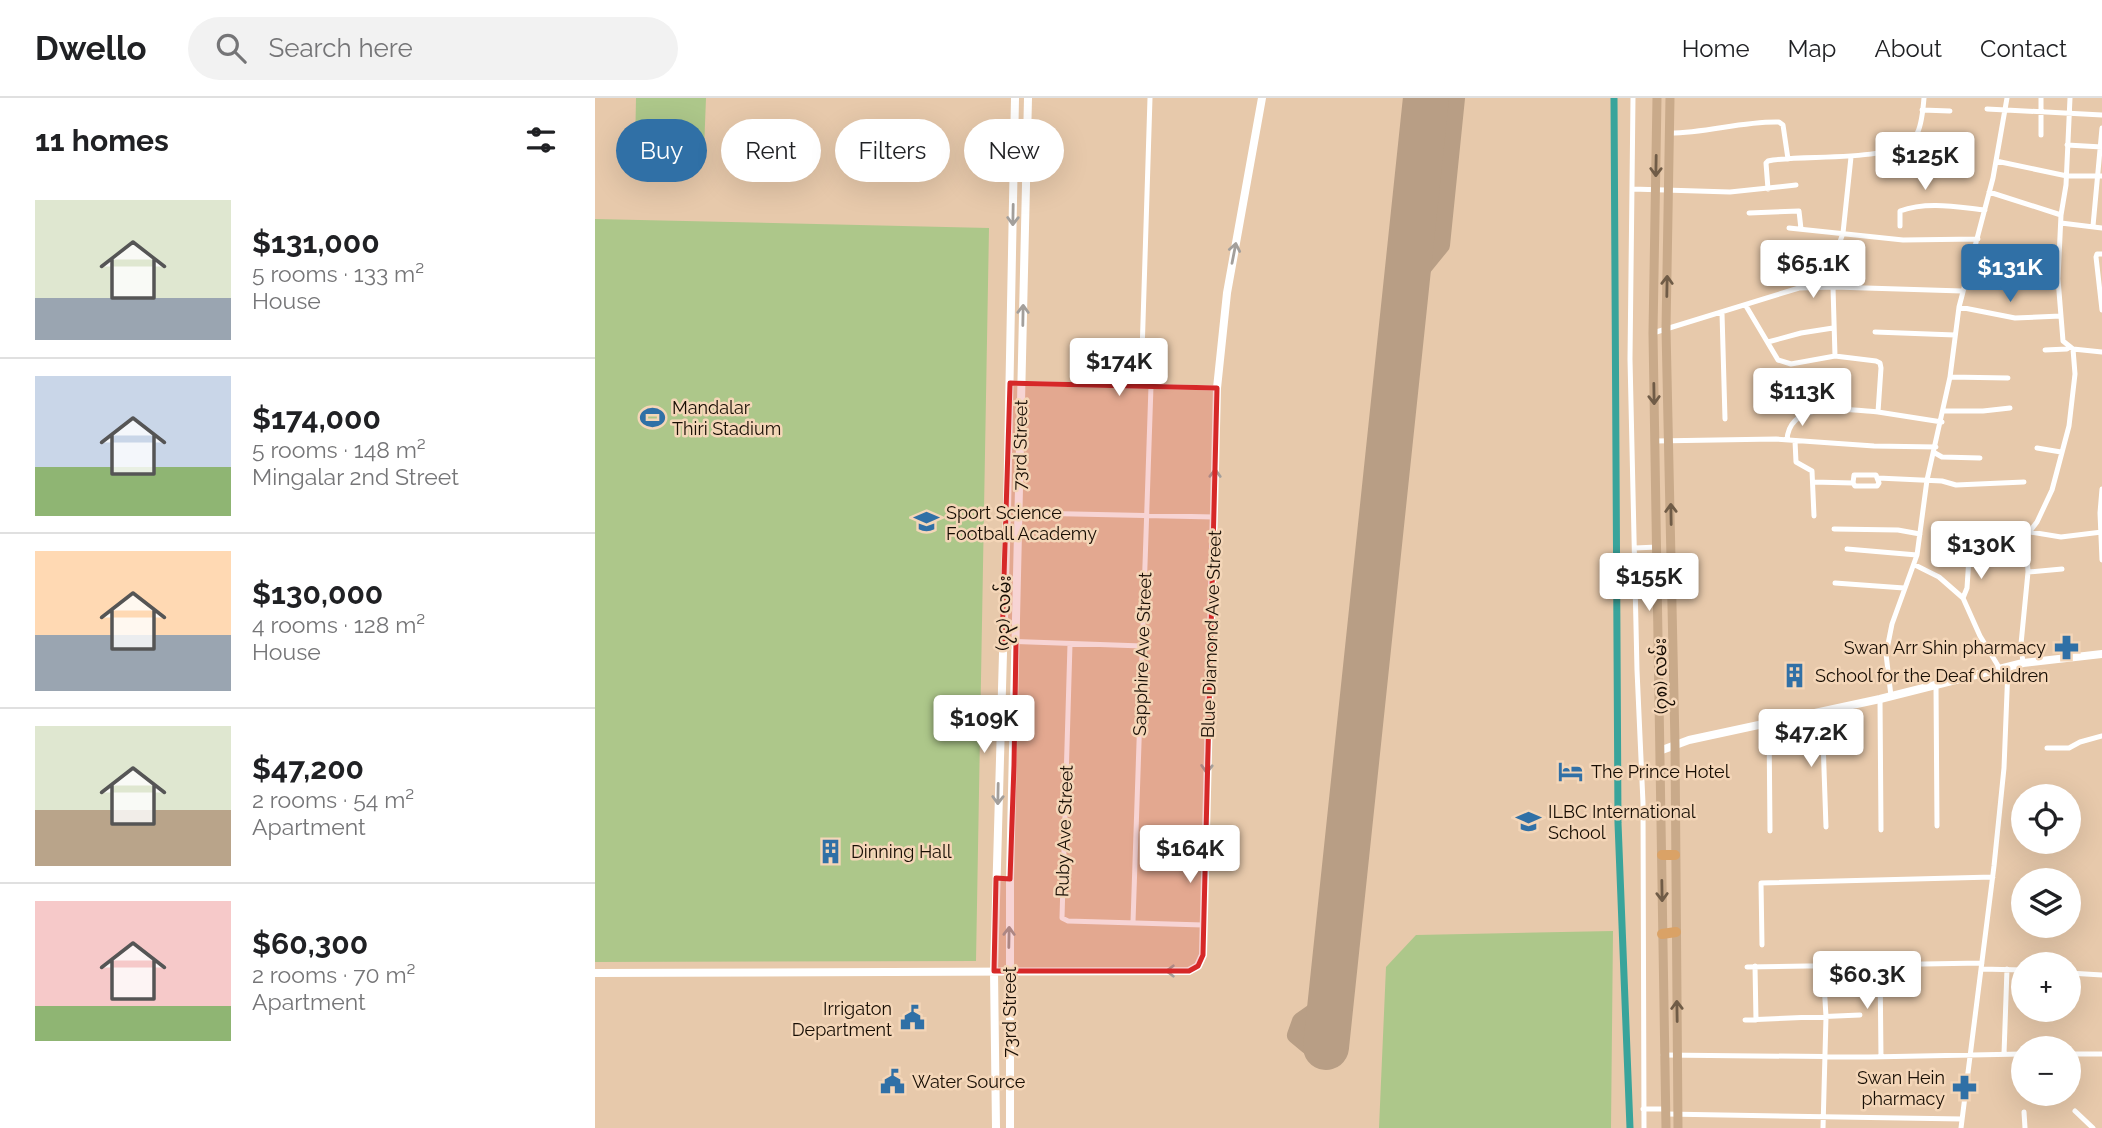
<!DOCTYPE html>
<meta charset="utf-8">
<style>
:root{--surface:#fff;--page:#f2f2f2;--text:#202124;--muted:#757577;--line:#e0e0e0;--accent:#3070a6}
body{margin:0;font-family:Raleway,"Noto Sans Myanmar",sans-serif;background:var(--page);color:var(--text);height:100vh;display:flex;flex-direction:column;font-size:26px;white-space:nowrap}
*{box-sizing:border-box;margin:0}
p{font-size:23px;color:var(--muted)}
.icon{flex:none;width:38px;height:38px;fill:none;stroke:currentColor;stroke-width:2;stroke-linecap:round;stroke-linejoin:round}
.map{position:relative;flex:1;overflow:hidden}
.sheet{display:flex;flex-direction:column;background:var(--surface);width:595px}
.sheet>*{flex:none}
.hud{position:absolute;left:21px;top:21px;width:665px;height:63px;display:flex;gap:14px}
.buttons{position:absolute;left:1416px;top:686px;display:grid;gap:14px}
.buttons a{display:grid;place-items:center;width:70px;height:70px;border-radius:50%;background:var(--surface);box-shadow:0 7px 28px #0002;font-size:35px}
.price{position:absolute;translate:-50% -60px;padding:0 16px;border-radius:7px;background:#fff;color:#222;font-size:23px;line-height:46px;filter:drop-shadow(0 2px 4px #0008)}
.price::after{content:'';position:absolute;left:50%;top:42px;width:21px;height:16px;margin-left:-10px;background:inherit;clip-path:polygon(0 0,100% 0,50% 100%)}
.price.current{background:var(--accent);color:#fff}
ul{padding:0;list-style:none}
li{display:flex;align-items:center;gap:21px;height:175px;padding:0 35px}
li+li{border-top:2px solid var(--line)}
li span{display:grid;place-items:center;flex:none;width:196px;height:140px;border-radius:0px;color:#555}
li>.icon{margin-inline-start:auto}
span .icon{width:84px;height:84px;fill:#fffc;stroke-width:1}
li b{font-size:30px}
h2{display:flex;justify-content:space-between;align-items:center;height:84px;padding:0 35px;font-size:30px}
.tag{padding:0 24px;border-radius:32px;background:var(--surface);box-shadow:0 7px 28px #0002;font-size:24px;line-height:63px}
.tag.current{background:var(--accent);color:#fff}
header{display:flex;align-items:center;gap:42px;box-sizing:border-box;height:98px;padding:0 35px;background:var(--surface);border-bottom:2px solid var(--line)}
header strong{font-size:33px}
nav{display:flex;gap:38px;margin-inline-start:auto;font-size:24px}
.search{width:490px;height:63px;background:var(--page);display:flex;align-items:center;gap:18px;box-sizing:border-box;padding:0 24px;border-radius:38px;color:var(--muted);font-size:26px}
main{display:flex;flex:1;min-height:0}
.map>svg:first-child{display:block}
.green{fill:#adc78a}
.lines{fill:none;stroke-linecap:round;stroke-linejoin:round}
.canal{stroke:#39a49b;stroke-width:7}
.taxiway{stroke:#b89e85;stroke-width:18}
.runway{stroke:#b89e85;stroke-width:46}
.street{stroke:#fff;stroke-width:5}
.secondary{stroke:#fff;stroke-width:8}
.primary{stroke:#c9aa8a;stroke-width:9}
.highway{stroke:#daa266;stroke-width:10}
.oneway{stroke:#705c47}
.oneway2{stroke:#a39f9b}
.marked{fill:#d62828;fill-opacity:0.2;stroke:#d62828;stroke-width:5;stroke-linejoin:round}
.labels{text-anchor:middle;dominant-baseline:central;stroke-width:5;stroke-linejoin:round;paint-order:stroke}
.poi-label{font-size:18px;fill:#180e04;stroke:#f4d6b8;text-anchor:start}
.street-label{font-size:18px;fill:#180e04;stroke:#f4d6b8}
</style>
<header>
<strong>Dwello</strong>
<div class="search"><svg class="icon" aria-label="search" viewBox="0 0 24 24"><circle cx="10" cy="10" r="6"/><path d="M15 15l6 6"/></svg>Search here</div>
<nav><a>Home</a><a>Map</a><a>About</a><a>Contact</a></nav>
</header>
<main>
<section class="sheet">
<h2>11 homes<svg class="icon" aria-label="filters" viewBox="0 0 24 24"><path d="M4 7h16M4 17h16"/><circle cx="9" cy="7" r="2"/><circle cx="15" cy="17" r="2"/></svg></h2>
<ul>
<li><span style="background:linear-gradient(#dfe7d0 70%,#9aa5b1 0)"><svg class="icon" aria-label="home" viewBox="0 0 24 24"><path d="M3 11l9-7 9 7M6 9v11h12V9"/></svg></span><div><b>$131,000</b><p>5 rooms · 133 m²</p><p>House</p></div></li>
<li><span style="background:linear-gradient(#c9d6e8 65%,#8fb573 0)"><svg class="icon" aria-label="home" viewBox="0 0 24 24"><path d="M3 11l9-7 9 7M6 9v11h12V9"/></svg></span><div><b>$174,000</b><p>5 rooms · 148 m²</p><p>Mingalar 2nd Street</p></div></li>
<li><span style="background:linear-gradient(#ffd9b3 60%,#9aa5b1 0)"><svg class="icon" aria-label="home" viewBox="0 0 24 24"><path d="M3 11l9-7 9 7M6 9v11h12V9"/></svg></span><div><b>$130,000</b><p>4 rooms · 128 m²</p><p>House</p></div></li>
<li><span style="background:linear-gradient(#dfe7d0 60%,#b9a48a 0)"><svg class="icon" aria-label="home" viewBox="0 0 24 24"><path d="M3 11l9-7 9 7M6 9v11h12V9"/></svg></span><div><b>$47,200</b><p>2 rooms · 54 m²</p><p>Apartment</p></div></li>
<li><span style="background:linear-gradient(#f6c9c9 75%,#8fb573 0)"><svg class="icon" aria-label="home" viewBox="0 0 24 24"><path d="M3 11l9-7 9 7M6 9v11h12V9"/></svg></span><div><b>$60,300</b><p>2 rooms · 70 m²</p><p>Apartment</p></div></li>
</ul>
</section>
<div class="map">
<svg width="1507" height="1030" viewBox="0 0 1507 1030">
<rect width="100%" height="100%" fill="#e7c9ab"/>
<path class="green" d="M41 0H111L109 52H40Z
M0 121 394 130 381 863 0 864Z
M1018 833 1016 1030H784L791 869 821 837Z"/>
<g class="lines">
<path class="canal" d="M1019 0 1023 725 1035 1030"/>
<path class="taxiway" d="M811 190 846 147 861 0
M731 949 713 947 701 937 706 923 736 902"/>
<path class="runway" d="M731 949 831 0"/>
<path class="street" d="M1038 0 1035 261 1042 572 1048 705 1049 1030
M1446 0V37
M1475 0 1471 87 1466 117 1463 181 1468 243 1478 251 1507 254
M1392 11 1507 17
M1327 12 1355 13
M1075 35C1112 35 1147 23 1184 24L1188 27 1193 61
M1472 47 1507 49
M1401 63 1472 78H1507
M1037 91 1135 94 1201 87
M1173 91 1171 65 1173 63C1206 55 1300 67 1321 37 1327 29 1328 10 1329 0
M1394 94 1466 117
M1154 115 1204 113 1206 131
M1466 125 1507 130
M1305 128V113C1332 103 1362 109 1390 112
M1498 128 1507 30
M1194 130 1308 142 1383 141
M1507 156H1502L1501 159 1507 212
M1238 189 1240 258
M1239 189 1241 155 1248 135 1256 59
M1151 208 1183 262 1196 266 1240 258 1281 263 1285 265 1286 270 1283 314 1347 324
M1364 209 1420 220 1466 218
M1127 215 1130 321
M1280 234 1360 237
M1058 235 1204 190 1239 189 1367 193
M1173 244 1206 235 1238 230
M1450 252 1472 251 1475 249
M1355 279 1413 280
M415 285 622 290
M546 288 555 0
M1349 313H1388L1415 310
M1192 342C1194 301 1254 312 1283 314
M1060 343 1181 341 1279 348 1341 349
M1200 343 1201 364 1217 373 1219 418
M1442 350 1466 354
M1340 355 1347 359 1385 360
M1283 380 1347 383 1361 387 1429 384
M1218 384 1258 385 1260 388H1282L1284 385 1281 377H1259L1258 385
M1507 391 1505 415 1507 462
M433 415 619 419
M1239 431 1303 432 1325 436
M1435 434 1466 439 1507 434
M1040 450 1062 449
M1252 451 1322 457
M1355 459 1431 454
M1320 467 1344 479 1368 500 1385 538 1405 571
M1433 474 1467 471
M1240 485 1309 490
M1368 500 1372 490 1374 459
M407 543 547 548
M475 546 467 820 473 823 608 827
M1428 565 1426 546 1433 474 1431 438 1442 424 1457 392 1474 328 1480 276 1478 251
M1341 587 1342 728
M1296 598 1291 556 1297 526 1322 457 1332 382 1355 279 1364 209 1398 80 1412 0
M1285 601 1286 732
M1227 613 1231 729
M1174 624 1175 733
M1452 650H1474L1485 644 1507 638
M538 824 556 288
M1167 847 1166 785 1398 779
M1228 867 1231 919 1228 1030
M1285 867 1286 959
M1160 868 1161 922
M1152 869 1387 865
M1386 871 1428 872
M1474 875 1507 877
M1150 922 1265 917
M1409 956 1412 871
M1474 956H1507
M1068 957 1274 959 1428 956
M1048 1011H1070
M1480 1013 1498 1030
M1429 1014 1430 1030
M1071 1016 1367 1021
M1366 1030 1399 768 1409 670 1413 569"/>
<path class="secondary" d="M1067 652 1094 642 1285 601 1428 565 1507 556
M0 875 594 873 603 868 608 857 622 290 632 195 667 0
M401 1030 399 873 412 414 420 0
M415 1030V781L433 0"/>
<path class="primary" d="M1062 0 1058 235 1071 1030
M1075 0 1071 231 1080 646 1083 1030"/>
<path class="highway" d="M1067 757H1080
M1067 836 1081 834"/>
</g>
<defs><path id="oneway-shaft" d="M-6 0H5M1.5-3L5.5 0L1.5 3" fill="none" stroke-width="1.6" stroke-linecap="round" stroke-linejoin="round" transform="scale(1.75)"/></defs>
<g class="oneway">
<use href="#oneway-shaft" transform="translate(1061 68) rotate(91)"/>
<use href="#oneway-shaft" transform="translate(1072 188) rotate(-89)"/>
<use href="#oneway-shaft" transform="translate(1059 296) rotate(89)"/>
<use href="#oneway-shaft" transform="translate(1076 416) rotate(-91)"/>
<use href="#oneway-shaft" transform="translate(1067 793) rotate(89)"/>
<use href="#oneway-shaft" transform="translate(1082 913) rotate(-91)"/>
</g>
<g class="oneway2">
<use href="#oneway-shaft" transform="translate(418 117) rotate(91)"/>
<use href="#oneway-shaft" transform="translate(639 155) rotate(-79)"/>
<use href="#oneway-shaft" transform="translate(428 217) rotate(-89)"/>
<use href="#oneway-shaft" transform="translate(620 381) rotate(-89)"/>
<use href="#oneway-shaft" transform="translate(612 665) rotate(92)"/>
<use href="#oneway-shaft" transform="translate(403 696) rotate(91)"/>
<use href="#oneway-shaft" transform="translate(414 839) rotate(-89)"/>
<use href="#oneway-shaft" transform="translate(581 873) rotate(180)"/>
</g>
<path class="marked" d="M415 285 622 290 608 857 603 868 594 873H399L401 780 415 781 419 667 421 544 407 543Z"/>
<defs>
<symbol id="stadium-bare" viewBox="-9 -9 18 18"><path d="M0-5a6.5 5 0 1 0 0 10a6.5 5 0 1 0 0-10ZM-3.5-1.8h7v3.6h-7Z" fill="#3070a6" stroke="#f4d6b8" stroke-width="2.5" paint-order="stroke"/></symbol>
<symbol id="university-bare" viewBox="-9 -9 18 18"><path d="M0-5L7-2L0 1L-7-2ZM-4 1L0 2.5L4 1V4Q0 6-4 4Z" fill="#3070a6" stroke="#f4d6b8" stroke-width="2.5" paint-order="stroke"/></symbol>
<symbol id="pharmacy-bare" viewBox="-9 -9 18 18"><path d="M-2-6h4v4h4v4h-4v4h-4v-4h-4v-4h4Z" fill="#3070a6" stroke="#f4d6b8" stroke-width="2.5" paint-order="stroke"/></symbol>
<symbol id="building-bare" viewBox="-9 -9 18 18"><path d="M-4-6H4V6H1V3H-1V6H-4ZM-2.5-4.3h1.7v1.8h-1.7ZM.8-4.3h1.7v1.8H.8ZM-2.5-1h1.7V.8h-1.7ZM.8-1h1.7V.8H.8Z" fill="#3070a6" stroke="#f4d6b8" stroke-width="2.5" paint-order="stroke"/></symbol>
<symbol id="hotel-bare" viewBox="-9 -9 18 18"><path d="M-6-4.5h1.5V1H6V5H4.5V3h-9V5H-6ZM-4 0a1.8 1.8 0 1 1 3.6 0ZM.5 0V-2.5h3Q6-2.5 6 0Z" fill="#3070a6" stroke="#f4d6b8" stroke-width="2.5" paint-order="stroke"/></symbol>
<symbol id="school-bare" viewBox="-9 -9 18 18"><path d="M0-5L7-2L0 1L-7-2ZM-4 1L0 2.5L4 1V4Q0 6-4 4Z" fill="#3070a6" stroke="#f4d6b8" stroke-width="2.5" paint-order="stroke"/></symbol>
<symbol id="civic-bare" viewBox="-9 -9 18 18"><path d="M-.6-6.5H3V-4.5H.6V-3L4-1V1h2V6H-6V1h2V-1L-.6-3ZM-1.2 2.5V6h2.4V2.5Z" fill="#3070a6" stroke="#f4d6b8" stroke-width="2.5" paint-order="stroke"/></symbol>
</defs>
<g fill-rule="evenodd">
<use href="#stadium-bare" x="40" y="302" width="35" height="35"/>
<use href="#university-bare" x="314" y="406" width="35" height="35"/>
<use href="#pharmacy-bare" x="1454" y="532" width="35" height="35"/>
<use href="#building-bare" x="1182" y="560" width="35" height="35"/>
<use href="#hotel-bare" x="958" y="656" width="35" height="35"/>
<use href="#school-bare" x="916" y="706" width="35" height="35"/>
<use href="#building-bare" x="218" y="736" width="35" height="35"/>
<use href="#civic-bare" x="300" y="902" width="35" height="35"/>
<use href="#civic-bare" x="280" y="966" width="35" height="35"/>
<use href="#pharmacy-bare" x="1352" y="972" width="35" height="35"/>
</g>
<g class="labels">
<g class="poi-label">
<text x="77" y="309">Mandalar<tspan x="77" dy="21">Thiri Stadium</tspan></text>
<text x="351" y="414">Sport Science<tspan x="351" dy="21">Football Academy</tspan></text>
<text x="1451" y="549" text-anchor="end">Swan Arr Shin pharmacy</text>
<text x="1220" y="577">School for the Deaf Children</text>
<text x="996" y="673">The Prince Hotel</text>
<text x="953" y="713">ILBC International<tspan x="953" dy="21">School</tspan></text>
<text x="256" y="753">Dinning Hall</text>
<text x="297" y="910" text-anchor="end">Irrigaton<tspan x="297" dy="21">Department</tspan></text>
<text x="1350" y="979" text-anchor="end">Swan Hein<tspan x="1350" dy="21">pharmacy</tspan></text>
<text x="317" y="983">Water Source</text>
</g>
<g class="street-label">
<text transform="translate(425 347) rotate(-89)">73rd Street</text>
<text transform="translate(408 515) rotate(-88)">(၇၃) လမ်း</text>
<text transform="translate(616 536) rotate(-88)">Blue Diamond Ave Street</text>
<text transform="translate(547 556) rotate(-88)">Sapphire Ave Street</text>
<text transform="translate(1065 578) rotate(-91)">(၇၈) လမ်း</text>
<text transform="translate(469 733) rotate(-88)">Ruby Ave Street</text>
<text transform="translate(414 914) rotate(-90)">73rd Street</text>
</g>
</g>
</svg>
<div class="buttons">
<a><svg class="icon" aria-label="locate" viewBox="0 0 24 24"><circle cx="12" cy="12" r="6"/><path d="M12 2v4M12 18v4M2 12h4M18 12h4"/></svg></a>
<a><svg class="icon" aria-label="layers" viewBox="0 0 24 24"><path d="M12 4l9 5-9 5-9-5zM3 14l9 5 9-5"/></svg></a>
<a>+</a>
<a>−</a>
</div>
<b class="price" style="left:1330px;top:94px">$125K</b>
<b class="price" style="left:1218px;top:202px">$65.1K</b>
<b class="price current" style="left:1415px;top:206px">$131K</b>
<b class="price" style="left:524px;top:300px">$174K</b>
<b class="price" style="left:1207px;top:330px">$113K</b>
<b class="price" style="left:1386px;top:483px">$130K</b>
<b class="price" style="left:1054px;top:515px">$155K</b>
<b class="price" style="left:389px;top:657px">$109K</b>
<b class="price" style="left:1216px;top:671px">$47.2K</b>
<b class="price" style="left:595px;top:787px">$164K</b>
<b class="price" style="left:1272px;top:913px">$60.3K</b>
<div class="hud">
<a class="tag current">Buy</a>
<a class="tag">Rent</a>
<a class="tag">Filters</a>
<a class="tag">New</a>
</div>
</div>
</main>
